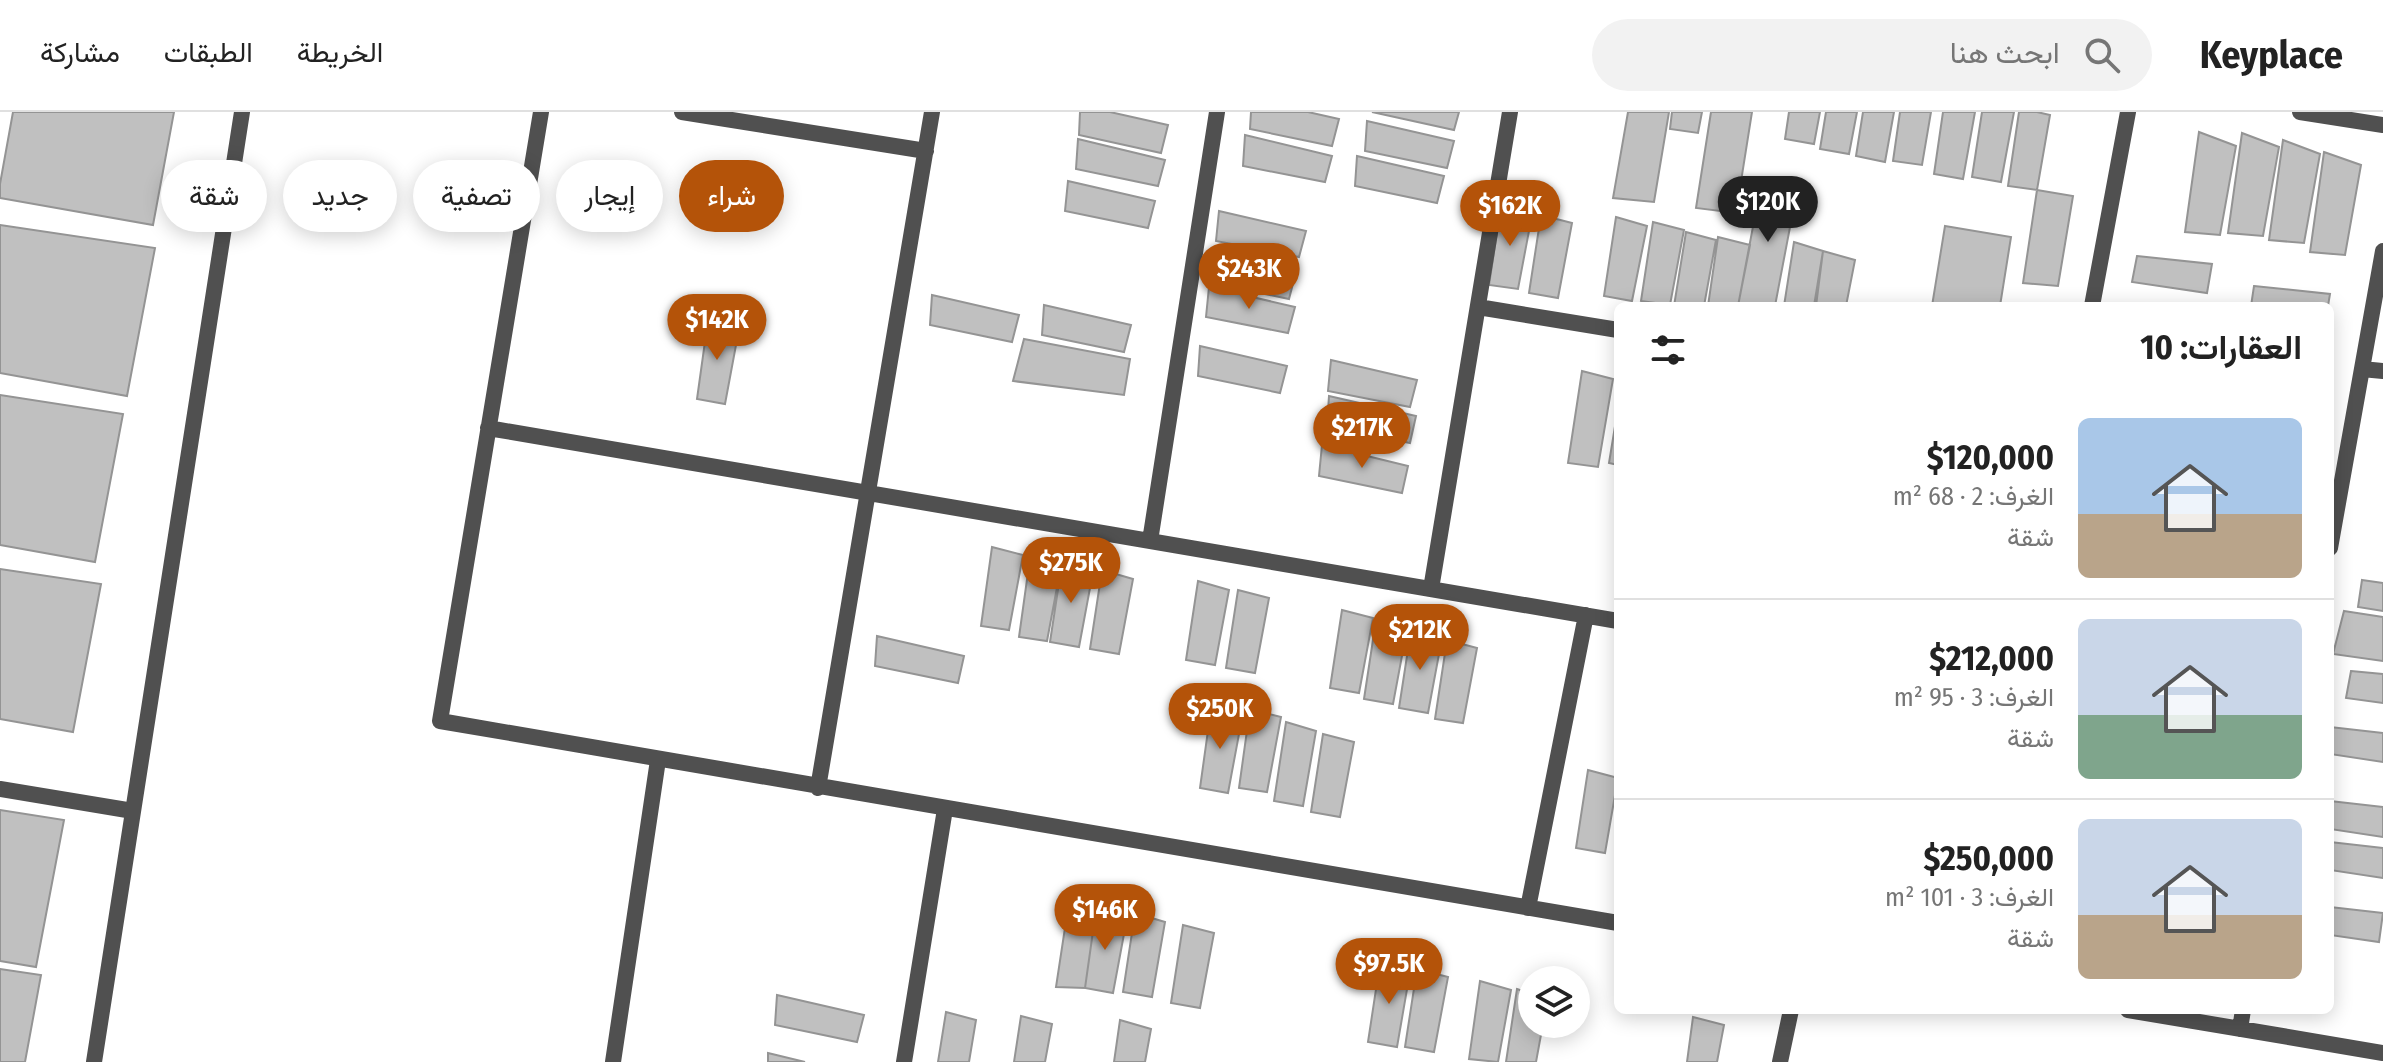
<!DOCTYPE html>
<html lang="ar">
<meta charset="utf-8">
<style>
:root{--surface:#fff;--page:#f2f2f2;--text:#222;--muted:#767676;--line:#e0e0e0;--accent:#b45309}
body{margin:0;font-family:"Fira Sans Condensed",Vazirmatn,sans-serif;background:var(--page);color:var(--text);direction:rtl;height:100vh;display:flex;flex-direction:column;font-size:30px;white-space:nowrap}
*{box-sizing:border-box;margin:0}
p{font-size:26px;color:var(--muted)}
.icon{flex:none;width:44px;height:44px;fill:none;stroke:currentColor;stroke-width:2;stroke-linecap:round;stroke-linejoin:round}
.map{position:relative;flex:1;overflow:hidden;direction:ltr}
.panel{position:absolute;left:1614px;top:190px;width:720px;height:712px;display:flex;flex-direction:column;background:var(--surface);border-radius:12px;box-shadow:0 4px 20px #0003;direction:rtl}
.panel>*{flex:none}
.hud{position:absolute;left:24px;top:48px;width:760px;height:72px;direction:rtl;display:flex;gap:16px}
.controls{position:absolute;left:1518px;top:854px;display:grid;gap:16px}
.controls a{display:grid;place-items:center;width:72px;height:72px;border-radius:50%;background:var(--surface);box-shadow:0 4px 20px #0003;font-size:40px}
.price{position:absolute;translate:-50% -68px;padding:0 18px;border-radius:28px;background:var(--accent);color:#fff;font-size:26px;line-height:52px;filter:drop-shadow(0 2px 4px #0008)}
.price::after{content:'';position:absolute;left:50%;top:48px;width:24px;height:18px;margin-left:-12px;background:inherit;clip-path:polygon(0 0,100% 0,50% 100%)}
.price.current{background:#222;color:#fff}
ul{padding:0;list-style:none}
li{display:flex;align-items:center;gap:24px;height:200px;padding:0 32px}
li+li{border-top:2px solid var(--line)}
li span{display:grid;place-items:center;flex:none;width:224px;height:160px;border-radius:12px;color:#555}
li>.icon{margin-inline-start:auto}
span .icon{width:96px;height:96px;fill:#fffc;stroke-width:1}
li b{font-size:34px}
h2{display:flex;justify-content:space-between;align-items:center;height:96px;padding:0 32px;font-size:34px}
.chip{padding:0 28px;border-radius:36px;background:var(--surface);box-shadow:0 4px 20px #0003;font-size:28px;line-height:72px}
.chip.current{background:var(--accent);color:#fff}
header{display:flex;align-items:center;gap:48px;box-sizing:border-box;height:112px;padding:0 40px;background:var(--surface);border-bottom:2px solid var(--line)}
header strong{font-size:38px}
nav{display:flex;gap:44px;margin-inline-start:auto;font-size:28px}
.search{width:560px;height:72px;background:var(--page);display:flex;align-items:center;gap:20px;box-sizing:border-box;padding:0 28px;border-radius:44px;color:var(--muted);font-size:30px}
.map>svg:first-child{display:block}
.building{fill:#c0c0c0;stroke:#949494;stroke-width:2}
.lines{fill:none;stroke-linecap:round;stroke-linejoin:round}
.street{stroke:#505050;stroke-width:16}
</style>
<header>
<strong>Keyplace</strong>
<div class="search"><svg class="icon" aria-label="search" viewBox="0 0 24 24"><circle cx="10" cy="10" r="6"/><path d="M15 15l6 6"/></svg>ابحث هنا</div>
<nav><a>الخريطة</a><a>الطبقات</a><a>مشاركة</a></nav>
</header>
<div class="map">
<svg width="2383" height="950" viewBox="0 0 2383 950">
<rect width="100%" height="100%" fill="#fff"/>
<path class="building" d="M13 0H174L153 113 0 86V72Z
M1080 0H1110L1168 13 1161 41 1079 23Z
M1251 0H1308L1339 7 1332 34 1250 17Z
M1372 0H1459L1454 18Z
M1628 0H1669L1654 90 1613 86Z
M1672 0H1702L1698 21 1670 17Z
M1711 0H1752L1736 101 1696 96Z
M1789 0H1820L1814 32 1785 27Z
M1826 0H1857L1849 42 1820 37Z
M1863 0H1894L1885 50 1856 44Z
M1900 0H1931L1922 53 1893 49Z
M1943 0H1975L1963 67 1934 62Z
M1982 0H2014L2001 70 1972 65Z
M2019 0H2037L2050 3 2037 78 2008 74Z
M1367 9 1454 29 1447 56 1365 39Z
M2199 20 2236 34 2220 123 2185 120Z
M2242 21 2279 35 2263 124 2228 121Z
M1245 23 1332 44 1325 70 1243 54Z
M1078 27 1165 48 1158 74 1076 57Z
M2283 28 2320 42 2304 131 2269 128Z
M2324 40 2361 53 2345 143 2310 140Z
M1357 44 1444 64 1437 91 1355 74Z
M1762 67 1798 73 1775 194H1738Z
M1068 69 1155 89 1148 116 1065 99Z
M2037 78 2073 84 2058 174 2023 171Z
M1501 94 1532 103 1518 177 1489 173Z
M1219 99 1306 119 1299 145 1216 129Z
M1541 103 1572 111 1558 186 1529 181Z
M1616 105 1647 114 1632 189 1604 184Z
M1653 110 1684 118 1670 193 1641 189Z
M0 113 155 136 127 284 0 261Z
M1945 114 2011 125 2000 194H1932Z
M1686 120 1716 128 1704 194H1674Z
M1718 125 1750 133 1738 194H1708Z
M1794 130 1823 139 1814 194H1784Z
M1823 139 1855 148 1846 194H1816Z
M1209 140 1296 160 1289 187 1207 170Z
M2137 144 2212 152 2207 181 2132 170Z
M2254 174 2330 182 2328 194H2251Z
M1209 175 1295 195 1288 221 1206 205Z
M932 183 1019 203 1012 230 930 213Z
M1044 193 1131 213 1124 240 1042 223Z
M708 208 739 217 725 292 697 287Z
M1024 227 1130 247 1124 283 1013 269Z
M1200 234 1287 254 1280 281 1198 264Z
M1331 248 1417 268 1410 295 1328 279Z
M1582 259 1613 267 1598 355 1568 351Z
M0 283 123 302 95 450 0 433Z
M1329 284 1416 304 1410 331 1327 314Z
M1618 296V353L1609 351Z
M1322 333 1408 354 1402 381 1319 364Z
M992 435 1023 443 1009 518 981 514Z
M1030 446 1061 454 1047 529 1019 525Z
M1062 451 1093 460 1079 535 1050 530Z
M0 457 101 472 73 620 0 607Z
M1102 458 1133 467 1119 542 1090 537Z
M2362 468 2383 471V499L2358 495Z
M1198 469 1229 478 1215 553 1186 548Z
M1238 478 1269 486 1255 561 1226 556Z
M1342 498 1373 506 1359 581 1330 576Z
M2344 499 2383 505V549L2333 542Z
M1376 508 1407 517 1393 592 1364 587Z
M1411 518 1442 526 1428 601 1399 596Z
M877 524 964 544 958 571 875 554Z
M1447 528 1477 536 1463 611 1435 607Z
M2351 559 2383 562V591L2346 586Z
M1211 597 1242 606 1228 681 1200 676Z
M1250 597 1281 605 1267 680 1239 676Z
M1286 610 1316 619 1303 694 1274 689Z
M2330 615 2383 621V650L2330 642Z
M1323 622 1354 630 1340 705 1311 700Z
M1588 658 1618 666 1605 741 1576 736Z
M2330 689 2383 695V725L2330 717Z
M0 698 64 708 36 855 0 849Z
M2330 730 2383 736V766L2330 758Z
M2330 795 2383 801 2379 830 2330 823Z
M1068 796 1096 798 1085 876 1056 875Z
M1096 798 1127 806 1113 881 1085 876Z
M1135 801 1165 810 1152 885 1123 880Z
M1183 813 1214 821 1200 896 1171 891Z
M1380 851 1410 860 1397 935 1368 930Z
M0 857 41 863 25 950H0Z
M1417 857 1448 865 1434 940 1405 935Z
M1480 869 1511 878 1498 950 1469 947Z
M1517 877 1532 882V912H1543L1536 950H1506Z
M777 883 864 903 857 930 775 913Z
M946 900 976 908 969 950H938Z
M1021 904 1052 912 1045 950H1014Z
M1693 905 1724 913 1717 950H1687Z
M1120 908 1151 917 1145 950H1114Z
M768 941 805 950H768Z"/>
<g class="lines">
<path class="street" d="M541 0 440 609 1618 811
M682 0 926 39
M2300 0 2383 13
M2092 194 2128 0
M1478 195 1618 218
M2362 257 2383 259
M488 316 1618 509
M1150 429 1217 0
M2330 436 2383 139
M1431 477 1510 0
M818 676 932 0
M0 677 133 699
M1528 796 1586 503
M2128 898 2383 941
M2240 917 2243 898
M94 950 242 0
M613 950 658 648
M904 950 945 697
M1780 950 1791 898"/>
</g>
</svg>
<div class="controls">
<a><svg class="icon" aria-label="layers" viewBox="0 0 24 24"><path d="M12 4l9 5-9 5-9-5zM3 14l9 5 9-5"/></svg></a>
</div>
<b class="price current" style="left:1768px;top:132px">$120K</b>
<b class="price" style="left:1510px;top:136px">$162K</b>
<b class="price" style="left:1249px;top:199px">$243K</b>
<b class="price" style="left:717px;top:250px">$142K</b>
<b class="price" style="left:1362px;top:358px">$217K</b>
<b class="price" style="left:1071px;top:493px">$275K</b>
<b class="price" style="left:1420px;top:560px">$212K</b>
<b class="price" style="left:1220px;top:639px">$250K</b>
<b class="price" style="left:1105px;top:840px">$146K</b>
<b class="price" style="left:1389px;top:894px">$97.5K</b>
<div class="hud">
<a class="chip current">شراء</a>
<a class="chip">إيجار</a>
<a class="chip">تصفية</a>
<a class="chip">جديد</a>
<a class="chip">شقة</a>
</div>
<section class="panel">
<h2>العقارات: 10<svg class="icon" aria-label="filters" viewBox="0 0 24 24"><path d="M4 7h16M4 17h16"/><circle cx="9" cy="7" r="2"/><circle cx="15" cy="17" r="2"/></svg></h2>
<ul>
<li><span style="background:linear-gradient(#a9c7e8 60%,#b9a48a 0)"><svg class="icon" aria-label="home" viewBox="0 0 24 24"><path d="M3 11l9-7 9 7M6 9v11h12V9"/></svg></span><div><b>$120,000</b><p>الغرف: 2 · 68 m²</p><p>شقة</p></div></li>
<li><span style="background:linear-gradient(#c9d6e8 60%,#7fa58c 0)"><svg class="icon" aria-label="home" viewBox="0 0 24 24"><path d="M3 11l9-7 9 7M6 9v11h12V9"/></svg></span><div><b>$212,000</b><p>الغرف: 3 · 95 m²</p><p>شقة</p></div></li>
<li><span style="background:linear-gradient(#c9d6e8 60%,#b9a48a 0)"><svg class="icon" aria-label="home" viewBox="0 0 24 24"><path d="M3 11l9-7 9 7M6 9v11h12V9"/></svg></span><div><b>$250,000</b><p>الغرف: 3 · 101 m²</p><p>شقة</p></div></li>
</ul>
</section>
</div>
